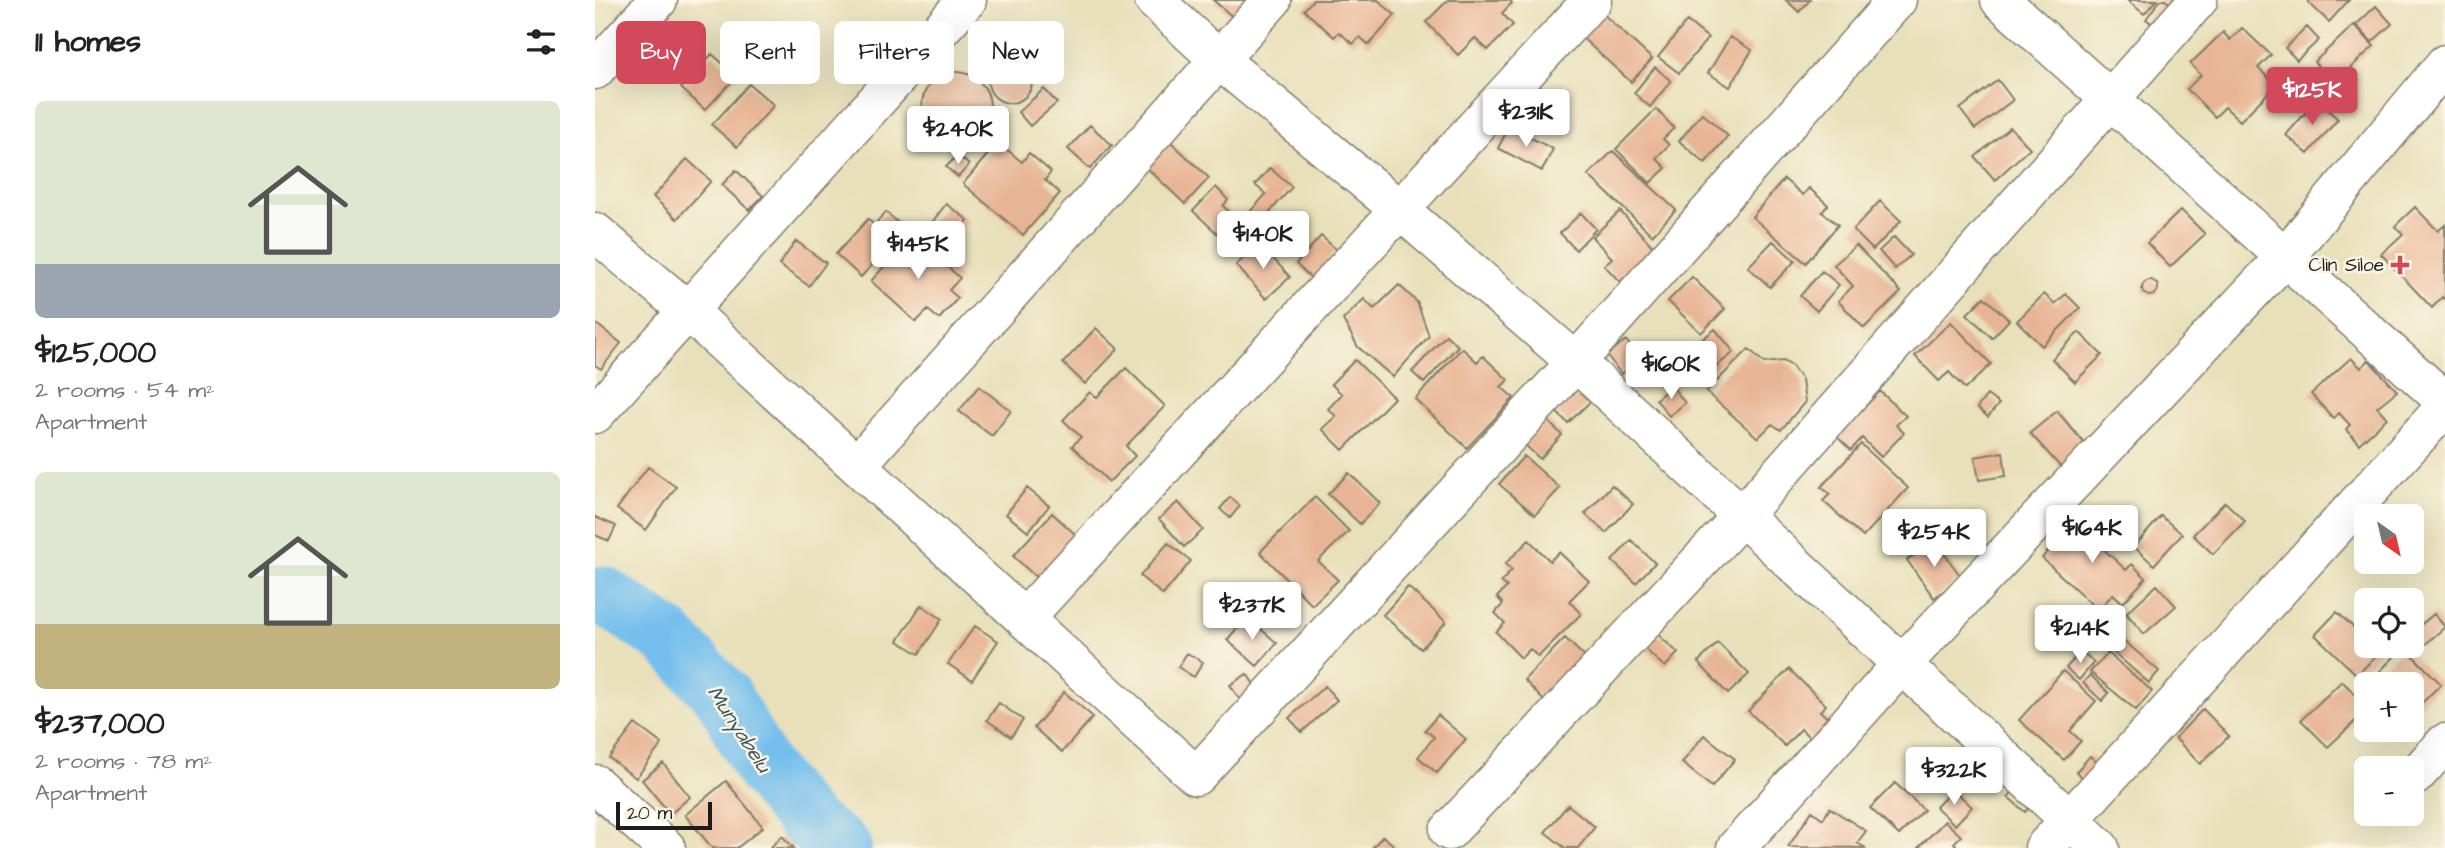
<!DOCTYPE html>
<meta charset="utf-8">
<style>
:root{--surface:#fff;--page:#f2f2f2;--text:#222;--muted:#767676;--accent:#d1495b}
body{margin:0;font-family:"Architects Daughter",sans-serif;background:var(--page);color:var(--text);height:100vh;display:flex;flex-direction:column;font-size:26px;white-space:nowrap}
*{box-sizing:border-box;margin:0}
p{font-size:23px;color:var(--muted)}
.icon{flex:none;width:38px;height:38px;fill:none;stroke:currentColor;stroke-width:2;stroke-linecap:round;stroke-linejoin:round}
.map{position:relative;flex:1;overflow:hidden}
.panel{display:flex;flex-direction:column;background:var(--surface);width:595px}
.panel>*{flex:none}
.top-card{position:absolute;left:21px;top:21px;width:665px;height:63px;display:flex;gap:14px}
.needle{width:46px;rotate:146deg}
.fabs{position:absolute;left:1759px;top:504px;display:grid;gap:14px}
.fabs a{display:grid;place-items:center;width:70px;height:70px;border-radius:10px;background:var(--surface);box-shadow:0 7px 28px #0002;font-size:35px}
.scale{position:absolute;left:21px;bottom:18px;width:96px;box-sizing:border-box;padding-left:7px;border:4px solid #1c1c1c;border-top:0;font-size:19px;line-height:24px;white-space:nowrap;color:#1c1c1c;-webkit-text-stroke:5px #fcf5e5;paint-order:stroke}
.price{position:absolute;translate:-50% -60px;padding:0 16px;border-radius:7px;background:#fff;color:#222;font-size:23px;line-height:46px;filter:drop-shadow(0 2px 4px #0008)}
.price::after{content:'';position:absolute;left:50%;top:42px;width:21px;height:16px;margin-left:-10px;background:inherit;clip-path:polygon(0 0,100% 0,50% 100%)}
.price.on{background:var(--accent);color:#fff}
ul{padding:0;list-style:none}
li{display:grid;align-content:center;gap:14px;height:371px;padding:0 35px}
li span{display:grid;place-items:center;height:217px;border-radius:10px;color:#555}
li>.icon{margin-inline-start:auto}
span .icon{width:126px;height:126px;fill:#fffc;stroke-width:1}
li b{font-size:30px}
h2{display:flex;justify-content:space-between;align-items:center;height:84px;padding:0 35px;font-size:30px}
.pill{padding:0 24px;border-radius:10px;background:var(--surface);box-shadow:0 7px 28px #0002;font-size:24px;line-height:63px}
.pill.on{background:var(--accent);color:#fff}
main{display:flex;flex:1;min-height:0}
.map>svg:first-child{display:block}
.lines{fill:none;stroke-linecap:round;stroke-linejoin:round}
.river{stroke:#75bfed;stroke-width:58}
.building{fill:#e8b594}
.minor-casing{stroke:#827e6b;stroke-width:41}
.minor{stroke:#fff;stroke-width:38}
.poi-dot{fill:#d1495b;stroke:#fcf5e5;stroke-width:2.5}
.labels{text-anchor:middle;dominant-baseline:central;stroke-width:5;stroke-linejoin:round;paint-order:stroke}
.poi-label{font-size:19px;fill:#1c1c1c;stroke:#fcf5e5;text-anchor:end}
.water-label{font-size:21px;font-style:italic;fill:#3b5565;stroke:#fcf5e5}
</style>
<main>
<section class="panel">
<h2>11 homes<svg class="icon" aria-label="filters" viewBox="0 0 24 24"><path d="M4 7h16M4 17h16"/><circle cx="9" cy="7" r="2"/><circle cx="15" cy="17" r="2"/></svg></h2>
<ul>
<li><span style="background:linear-gradient(#dfe7d0 75%,#9aa5b1 0)"><svg class="icon" aria-label="home" viewBox="0 0 24 24"><path d="M3 11l9-7 9 7M6 9v11h12V9"/></svg></span><div><b>$125,000</b><p>2 rooms · 54 m²</p><p>Apartment</p></div></li>
<li><span style="background:linear-gradient(#dfe7d0 70%,#c2b280 0)"><svg class="icon" aria-label="home" viewBox="0 0 24 24"><path d="M3 11l9-7 9 7M6 9v11h12V9"/></svg></span><div><b>$237,000</b><p>2 rooms · 78 m²</p><p>Apartment</p></div></li>
</ul>
</section>
<div class="map">
<svg width="1850" height="848" viewBox="0 0 1850 848">
<rect width="100%" height="100%" fill="#fcf5e5"/>
<filter id="ink" filterUnits="userSpaceOnUse"><feTurbulence type="fractalNoise" baseFrequency=".0143" numOctaves="2"/><feDisplacementMap in="SourceGraphic" scale="14" xChannelSelector="R" yChannelSelector="G"/><feConvolveMatrix kernelMatrix="1 2 1 2 8 2 1 2 1" color-interpolation-filters="sRGB"/></filter>
<filter id="wash" filterUnits="userSpaceOnUse"><feTurbulence type="fractalNoise" baseFrequency=".00686" numOctaves="4" result="noise"/><feDisplacementMap in="SourceGraphic" scale="28" xChannelSelector="R" yChannelSelector="G"/><feGaussianBlur stdDeviation="1.57" result="paint"/><feColorMatrix in="noise" values="0 0 0 0 0 0 0 0 0 0 0 0 0 0 0 0 0 1.4 0 .05"/><feComposite in="paint" operator="in"/></filter>
<g filter="url(#wash)">
<rect width="100%" height="100%" fill="#e8e0ba"/>
<g class="lines">
<path class="river" d="M0 596 8 595 72 637 128 696 168 769 213 823 248 848"/>
</g>
<g id="blocks">
<path class="building" d="M618 0H653L639 18Z
M718 0H783L800 15 774 45 765 37 758 44 744 32 739 37 709 10Z
M853 0H914L917 3 907 13 918 25 893 50 880 38 863 55 831 22Z
M1191 0H1215L1204 12Z
M1532 0H1562L1549 14Z
M1565 0H1570L1582 9 1565 30 1551 19Z
M1715 0H1754L1734 22 1713 2Z
M1781 6 1797 24 1777 42 1761 25Z
M1006 12 1057 59 1036 82 984 35Z
M1092 21 1113 38 1084 73 1063 57Z
M1759 25 1779 46 1739 83 1719 62Z
M1712 27 1724 40 1702 60 1690 48Z
M1647 28 1676 55 1663 68 1681 85 1645 121 1630 107 1620 117 1592 89 1606 75 1595 64 1628 32 1635 40Z
M1135 37 1157 50 1135 87 1113 73Z
M117 54 142 76 110 110 86 88Z
M393 81a22 22 0 1 1 44 0a22 22 0 1 1-44 0Z
M1060 67 1076 81 1055 107 1039 93Z
M327 106a34 34 0 1 1 68 0a34 34 0 1 1-68 0Z
M1403 80 1418 100 1380 129 1365 109Z
M154 84 179 105 142 147 117 125Z
M449 89 462 103 435 126 423 112Z
M1722 100 1743 119 1713 154 1691 135Z
M1061 109 1079 128 1068 139 1074 145 1061 158 1071 168 1055 183 1021 149Z
M1107 113 1133 136 1110 163 1084 141Z
M495 125 517 145 495 169 473 149Z
M914 127 958 149 947 171 903 148Z
M1415 127 1435 148 1400 180 1380 157Z
M403 142 427 162 434 153 456 172 450 180 465 193 428 235 368 184Z
M576 142 614 178 590 204 551 167Z
M1018 151 1081 210 1057 235 993 175Z
M363 155 374 165 363 177 351 167Z
M92 159 116 181 82 219 58 197Z
M675 168 697 187 664 224 653 214 671 194 660 185Z
M141 170 168 196 154 210 127 185Z
M1189 179 1208 195 1214 188 1233 205 1227 212 1243 225 1211 263 1157 217Z
M621 187 633 200 628 206 641 218 624 235 598 211Z
M1285 201 1306 221 1278 250 1258 230Z
M351 204 373 220 349 254 326 237Z
M1820 207 1843 231 1850 225V300L1847 297 1837 308 1786 254 1808 234 1800 226Z
M1586 210 1610 234 1575 267 1552 243Z
M1025 211 1060 249 1025 282 1009 265 1017 258 997 237Z
M291 212 310 229 266 277 241 254 273 219 279 225Z
M986 213 1001 229 981 250 965 233Z
M318 235 365 278 354 290 363 298 344 319 333 310 321 322 276 281Z
M726 236 742 250 716 278 701 264Z
M1299 237 1316 255 1300 269 1284 251Z
M201 241 231 263 214 286 184 265Z
M1178 241 1200 261 1175 287 1153 267Z
M665 244 695 277 671 299 641 265Z
M1261 245 1306 292 1269 328 1243 301 1258 286 1239 265Z
M1227 271 1244 285 1222 311 1205 296Z
M1097 277 1130 309 1106 333 1073 301Z
M1547 288a8 8 0 1 1 16 0a8 8 0 1 1-16 0Z
M804 285 822 302 834 336 798 377 763 347 748 320 769 299 779 309Z
M1449 294 1460 304 1471 294 1485 308 1447 346 1422 321Z
M1389 297 1414 320 1397 338 1372 314Z
M1356 322 1396 364 1370 389 1354 372 1344 381 1320 356Z
M0 323 26 343 6 369 0 365Z
M501 328 523 349 490 384 468 363Z
M1120 329 1139 352 1118 369 1099 346Z
M1484 332 1507 355 1480 382 1457 359Z
M851 335 863 346 829 383 817 372Z
M1031 340 1045 359 1026 374 1012 355Z
M867 348 882 362 888 356 913 380 906 387 919 398 872 448 820 399Z
M1154 349 1169 363 1188 361 1197 366 1207 380 1210 402 1186 430 1177 424 1163 438 1111 392Z
M1756 358 1766 368 1774 360 1802 391 1782 407 1792 418 1764 444 1751 429 1755 425 1744 413 1738 418 1716 394Z
M760 360 799 398 748 450 727 429 741 416 733 409 747 394 736 384Z
M531 368 570 406 531 446 540 456 514 482 477 446 486 437 468 420 495 392 501 398Z
M980 385 996 401 973 423 957 408Z
M384 386 416 411 397 436 364 411Z
M1077 386 1090 403 1074 416 1061 399Z
M1285 391 1311 416 1301 425 1309 433 1286 457 1267 438 1256 450 1241 436Z
M1392 395 1404 404 1393 417 1382 408Z
M1462 411 1496 451 1471 473 1435 433Z
M952 420 967 435 945 459 929 444Z
M1266 444 1313 488 1268 537 1228 501 1235 494 1226 487Z
M1408 452 1411 476 1384 480 1380 457Z
M929 456 965 488 940 515 904 484Z
M53 467 81 487 51 530 22 509Z
M754 473 785 503 765 524 733 494Z
M1017 485 1038 504 1011 533 990 514Z
M432 488 454 506 433 532 411 514Z
M635 497 645 506 635 518 625 509Z
M720 497 754 531 723 561 743 580 717 605 665 552Z
M583 502 608 530 589 547 564 519Z
M1630 502 1650 521 1618 554 1598 535Z
M457 513 481 535 442 578 418 556Z
M1488 514 1511 535 1503 544 1531 570 1537 564 1551 578 1528 603 1518 594 1503 610 1447 558Z
M1566 516 1587 534 1559 565 1539 547Z
M0 517 21 526 14 541 0 535Z
M934 540 955 561 964 552 994 581 974 601 986 614 943 657 935 649 926 658 901 632 910 623 900 613 908 604 902 597 912 587 906 582 917 570 910 564Z
M1036 540 1060 563 1041 583 1017 561Z
M1340 541 1367 578 1339 598 1312 560Z
M573 543 596 561 568 595 545 576Z
M1562 585 1581 606 1549 634 1531 613Z
M813 587 851 622 826 649 788 615Z
M326 605 347 619 324 654 303 641Z
M1742 612 1771 639V646H1778L1785 652 1762 675 1720 635Z
M1839 614 1850 627 1827 647 1816 633Z
M652 617 682 643 662 666 632 640Z
M380 626 403 641 377 680 353 664Z
M1058 630 1083 653 1070 667 1045 645Z
M970 638 993 660 951 703 929 680Z
M1527 639 1564 671 1554 683 1517 651Z
M1123 643 1154 674 1133 694 1103 662Z
M1809 647 1846 684 1822 708 1816 703V684H1798L1785 671Z
M1486 651 1499 662 1484 680 1471 668Z
M592 653 608 662 599 677 583 667Z
M1513 653 1557 691 1541 710 1495 672Z
M1194 669 1231 705 1225 711 1237 722 1218 741 1206 729 1190 746 1153 711Z
M1468 671 1501 701 1475 731 1486 741 1469 760 1424 720Z
M652 674 662 689 645 700 635 685Z
M1495 675 1514 693 1507 701 1488 683Z
M1747 681 1771 705V711L1733 747 1706 720Z
M730 686 742 700 707 732 694 718Z
M469 692 498 717 467 752 439 728Z
M404 703 428 720 416 737 392 720Z
M1608 709 1634 736 1605 764 1580 738Z
M843 715 871 739 842 773 823 757 839 737 830 730Z
M40 724 67 744 41 778 14 758Z
M1109 735 1140 759 1117 787 1087 763Z
M1495 756 1511 770 1497 786 1481 772Z
M68 763 95 797 75 814 47 780Z
M131 781 168 827 142 848H117L90 815Z
M1300 783 1329 810 1304 835 1275 808Z
M1358 789 1377 807 1360 825 1341 807Z
M1421 789 1437 804 1430 812 1413 797Z
M973 805 1000 827 983 848H970L950 832Z
M1235 808 1271 831 1262 843 1271 848 1193 847 1217 811 1228 819Z
M1350 821 1366 836 1359 843 1364 848H1323Z
M187 836 199 848H175Z
M788 836 802 848H777Z"/>
</g>
</g>
<g filter="url(#ink)">
<use href="#blocks" fill-opacity="0" stroke="#827e6b" stroke-width="2"/>
<g class="lines">
<defs>
<path id="minor" d="M559 0 623 59 805 210 981 362 1505 848
M1405 0 1850 401
M0 70 63 0
M0 232 92 310 601 776 981 362 1302 0
M0 414 372 0
M262 465 677 0
M429 619 997 0
M1820 776 1850 743
M0 784 71 848
M854 831 1146 517 1603 0
M1141 848 1307 664 1690 257 1850 64
M1449 848 1850 407"/>
</defs>
<use href="#minor" class="minor-casing"/>
<use href="#minor" class="minor"/>
</g>
</g>
<path class="poi-dot" d="M1801.5 254.5h7v7h7v7h-7v7h-7v-7h-7v-7h7z"/>
<g class="labels">
<g class="poi-label">
<text x="1789" y="265">Clin Siloe</text>
</g>
<g class="water-label">
<text transform="translate(144 729) rotate(57)">Munyabelu</text>
</g>
</g>
</svg>
<div class="fabs">
<a><svg class="needle" viewBox="-14 -14 28 28"><path d="M0-13l5 13h-10z" fill="#e53935"/><path d="M0 13l5-13h-10z" fill="#767676"/></svg></a>
<a><svg class="icon" aria-label="locate" viewBox="0 0 24 24"><circle cx="12" cy="12" r="6"/><path d="M12 2v4M12 18v4M2 12h4M18 12h4"/></svg></a>
<a>+</a>
<a>−</a>
</div>
<div class="scale">20 m</div>
<b class="price on" style="left:1717px;top:127px">$125K</b>
<b class="price" style="left:931px;top:149px">$231K</b>
<b class="price" style="left:363px;top:166px">$240K</b>
<b class="price" style="left:668px;top:271px">$140K</b>
<b class="price" style="left:323px;top:281px">$145K</b>
<b class="price" style="left:1076px;top:401px">$160K</b>
<b class="price" style="left:1497px;top:565px">$164K</b>
<b class="price" style="left:1339px;top:569px">$254K</b>
<b class="price" style="left:657px;top:642px">$237K</b>
<b class="price" style="left:1485px;top:665px">$214K</b>
<b class="price" style="left:1359px;top:807px">$322K</b>
<div class="top-card">
<a class="pill on">Buy</a>
<a class="pill">Rent</a>
<a class="pill">Filters</a>
<a class="pill">New</a>
</div>
</div>
</main>
